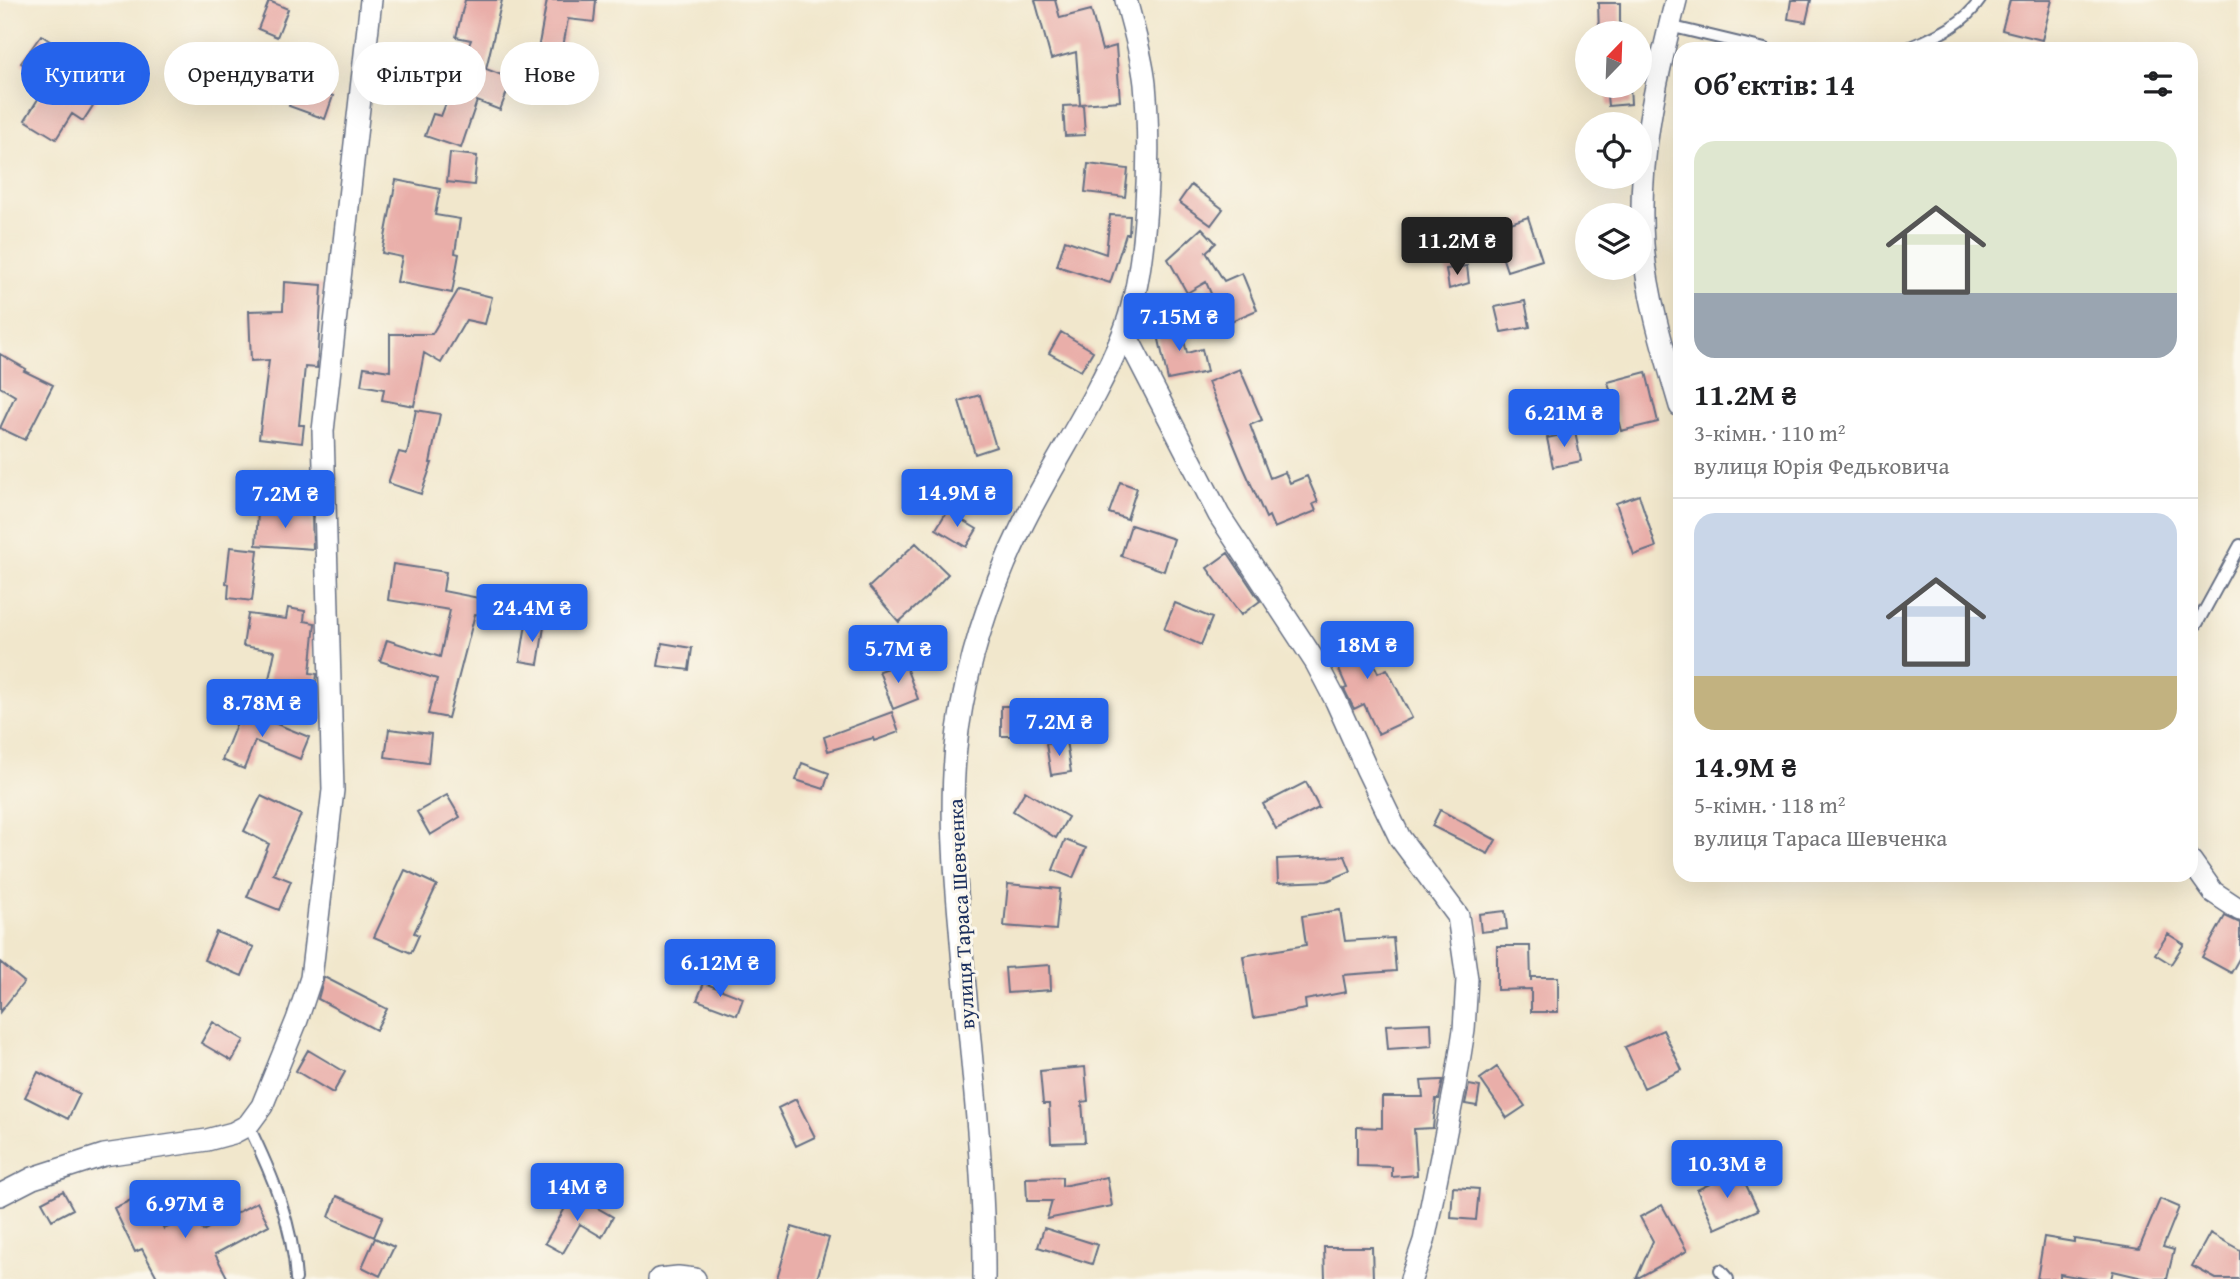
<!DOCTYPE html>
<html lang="uk">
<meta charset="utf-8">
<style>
:root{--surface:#fff;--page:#f6f6f6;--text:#202124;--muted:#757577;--line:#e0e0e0;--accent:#2563eb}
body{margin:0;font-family:"Gentium Book Plus",serif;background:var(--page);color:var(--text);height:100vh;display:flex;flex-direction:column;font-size:26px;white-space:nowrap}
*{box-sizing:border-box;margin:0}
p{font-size:23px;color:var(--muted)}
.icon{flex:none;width:38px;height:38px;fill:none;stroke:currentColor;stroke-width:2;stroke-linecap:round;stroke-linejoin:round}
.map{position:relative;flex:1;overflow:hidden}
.panel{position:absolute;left:1673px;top:42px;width:525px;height:840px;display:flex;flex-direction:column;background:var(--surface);border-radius:21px;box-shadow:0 7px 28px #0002}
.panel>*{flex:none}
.hud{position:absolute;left:21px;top:42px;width:665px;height:63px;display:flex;gap:14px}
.needle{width:46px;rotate:23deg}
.buttons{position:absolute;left:1575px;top:21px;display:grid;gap:14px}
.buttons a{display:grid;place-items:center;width:77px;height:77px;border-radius:50%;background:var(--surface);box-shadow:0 7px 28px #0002;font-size:35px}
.price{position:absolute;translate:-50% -60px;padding:0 16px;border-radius:7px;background:var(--accent);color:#fff;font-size:23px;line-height:46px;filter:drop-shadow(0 2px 4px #0008)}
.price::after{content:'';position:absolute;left:50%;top:42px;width:21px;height:16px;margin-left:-10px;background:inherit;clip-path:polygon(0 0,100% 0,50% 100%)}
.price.current{background:#222;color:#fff}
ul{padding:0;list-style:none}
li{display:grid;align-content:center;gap:14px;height:371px;padding:0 21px}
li+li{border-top:2px solid var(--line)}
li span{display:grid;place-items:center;height:217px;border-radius:21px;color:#555}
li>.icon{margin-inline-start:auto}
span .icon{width:126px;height:126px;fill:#fffc;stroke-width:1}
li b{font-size:30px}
h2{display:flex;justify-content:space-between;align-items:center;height:84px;padding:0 21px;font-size:30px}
.tag{padding:0 24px;border-radius:32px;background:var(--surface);box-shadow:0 7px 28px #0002;font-size:24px;line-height:63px}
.tag.current{background:var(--accent);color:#fff}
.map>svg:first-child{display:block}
.building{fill:#e9aea9}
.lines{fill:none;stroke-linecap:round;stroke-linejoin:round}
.service-casing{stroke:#666f84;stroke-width:14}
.minor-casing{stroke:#666f84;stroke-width:24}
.service{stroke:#fff;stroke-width:10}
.minor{stroke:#fff;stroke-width:21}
.labels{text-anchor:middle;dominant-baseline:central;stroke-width:6;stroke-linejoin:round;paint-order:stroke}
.street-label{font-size:21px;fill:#1b2f5e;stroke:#fbf7ec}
</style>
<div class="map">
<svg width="2240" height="1279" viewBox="0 0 2240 1279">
<rect width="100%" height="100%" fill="#fbf7ec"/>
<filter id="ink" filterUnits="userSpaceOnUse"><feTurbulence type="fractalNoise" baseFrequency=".0143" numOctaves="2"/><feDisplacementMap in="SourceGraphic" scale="14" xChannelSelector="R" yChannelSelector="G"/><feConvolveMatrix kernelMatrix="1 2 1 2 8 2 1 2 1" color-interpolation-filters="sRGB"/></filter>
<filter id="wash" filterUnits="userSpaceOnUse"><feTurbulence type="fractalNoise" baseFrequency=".00686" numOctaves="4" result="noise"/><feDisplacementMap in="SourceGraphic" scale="28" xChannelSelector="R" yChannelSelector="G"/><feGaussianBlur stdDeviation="1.57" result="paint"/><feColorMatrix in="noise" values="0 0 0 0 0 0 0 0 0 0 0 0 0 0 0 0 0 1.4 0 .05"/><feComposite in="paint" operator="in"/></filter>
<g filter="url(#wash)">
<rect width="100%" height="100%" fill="#f1e7cc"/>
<g id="blocks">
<path class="building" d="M465 0H502L486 69 512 79 500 110 477 101 461 148 425 136 433 114 441 116 471 40 456 37Z
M547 0H596L594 22 568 19 557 81 533 77Z
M1035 0H1055L1060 18 1091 10 1102 50 1116 46 1120 101 1080 104 1076 52 1051 59Z
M1791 0H1811L1806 22 1788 19Z
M2010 0H2052L2042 40 2002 30Z
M269 1 288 9 277 37 258 29Z
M1598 3H1620V33H1599Z
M41 35 109 81 83 121 72 114 56 139 25 120 48 83 21 63Z
M297 84 333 96 325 119 289 106Z
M1606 86H1630L1631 104 1608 106Z
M1083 105 1085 135 1065 136 1063 106Z
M450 153 477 156 474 185 447 182Z
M1088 164 1128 169 1125 197 1085 192Z
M396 180 440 189 435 215 460 219 455 253 459 254 452 293 397 282 402 257 382 253Z
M1191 185 1223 209 1211 225 1179 202Z
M1110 215 1130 216 1129 234H1126L1110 283 1057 266 1065 240 1106 254Z
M1528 217 1542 260 1507 271 1493 229Z
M1202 228 1216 243 1206 252 1224 281 1242 273 1257 310 1224 324 1206 282 1187 293 1168 259Z
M1467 266 1469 283 1449 289 1446 269Z
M284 282 322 285 317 368 305 367 299 425H304L302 443 259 438 269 360 251 361 249 311 283 310Z
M459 289 492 297 485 324 466 320 441 363 424 353 414 406 382 400 384 389 361 385 364 367 390 371V334H432Z
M1525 301 1530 327 1501 332 1495 307Z
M1179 320 1187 353 1202 349 1207 372 1168 380 1156 326Z
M1061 332 1093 351 1081 371 1049 353Z
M0 354 26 369 24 371 53 385 25 440 0 428 15 396 0 387Z
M1240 369 1262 420 1250 425 1270 478 1285 472 1290 483 1307 476 1318 502 1313 504 1316 511 1274 528 1269 516 1266 518 1242 464 1208 382Z
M1646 372 1658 422 1621 431 1608 382Z
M980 395 996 447 975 454 959 401Z
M416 410 440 414 430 463H432L421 494 388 483 399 452 407 454Z
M1575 432 1581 461 1553 467 1547 438Z
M1120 482 1137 488 1127 519 1109 513Z
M1639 495 1656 547 1634 555 1616 503Z
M258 511 312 515 313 549 256 545Z
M947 511 977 529 966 547 936 529Z
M1131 525 1174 539 1164 571 1121 556Z
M916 543 948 574 926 598 899 622 869 587Z
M230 547 258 550 252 601 228 598 229 584 226 583Z
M1228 553 1260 601 1241 615 1207 568Z
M393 564 446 572 443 591 494 601 491 616 475 614 448 718 428 714 437 679 380 661 387 640 440 657 450 610 388 600Z
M1175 603 1212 618 1201 645 1164 629Z
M288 608 305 611 304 621 315 623 310 673 317 674 314 702 266 693 275 651 243 646 248 614 286 619Z
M526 624 544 627 538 664 520 661Z
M1356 624 1378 673 1387 669 1412 718 1378 734 1364 704 1354 709 1344 689 1347 688 1325 638Z
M662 643 692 648 689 670 658 666Z
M904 662 918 699 893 709 879 671Z
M1001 706H1045V736H1001Z
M242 710 309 737 300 759 255 741 244 769 222 760Z
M892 712 899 732 874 741 873 738 828 751 824 737Z
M389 729 431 734 428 763 385 757Z
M1066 741 1071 772 1051 775 1046 744Z
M802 763 829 773 824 789 796 780Z
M1306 782 1319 808 1276 829 1263 804Z
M1025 791 1068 817 1056 838 1013 811Z
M447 795 460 817 430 835 417 812Z
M261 796 301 815 273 874 291 881 279 910 247 897 269 844 244 831Z
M1440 810 1496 840 1488 854 1432 826Z
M1065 840 1086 848 1073 878 1053 870Z
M1345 856 1351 871 1327 881 1278 883 1277 859Z
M405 870 437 885 414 933 419 935 411 953 374 937Z
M1008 884 1060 889 1056 930 1004 926Z
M1340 910 1345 941 1393 938 1396 971 1343 975 1346 992 1305 1000 1306 1009 1253 1018 1243 956 1306 945 1302 916Z
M1505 911 1507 929 1481 932 1479 914Z
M2225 916 2240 923V957L2231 973 2202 957Z
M216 932 254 947 242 976 204 960Z
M2168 934 2184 944 2171 964 2155 954Z
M1497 946H1530L1531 981V977H1558V1012H1531V989L1497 990Z
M0 962 24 982 0 1012Z
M1050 965 1051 990 1007 993 1005 968Z
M324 977 387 1009 376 1030 318 999Z
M704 983 743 998 737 1015 697 1000Z
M213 1022 244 1040 232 1061 201 1043Z
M1431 1023 1432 1046 1388 1049 1386 1025Z
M1663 1030 1682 1070 1644 1088 1625 1047Z
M308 1050 345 1072 333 1093 296 1071Z
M1085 1067 1088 1101 1082 1102 1085 1142 1051 1143 1049 1104H1043L1040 1071Z
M1497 1067 1525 1106 1507 1118 1480 1079Z
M38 1072 80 1094 68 1119 25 1097Z
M1441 1080H1443L1439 1099H1436L1433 1128 1414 1129 1417 1175 1392 1177V1167L1357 1166V1127L1382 1128V1097H1423L1421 1081Z
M1469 1085 1480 1087 1477 1106 1465 1104Z
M796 1099 815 1137 796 1146 778 1108Z
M1739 1170 1758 1210 1715 1229 1697 1190Z
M1062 1177V1186L1107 1177 1112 1206 1047 1219 1052 1201H1027L1026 1178Z
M1453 1187 1479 1189 1476 1220 1451 1218Z
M63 1191 73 1209 52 1220 42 1202Z
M146 1193 164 1229 195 1215 203 1231 257 1202 269 1225 215 1254 228 1279H158L142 1249 135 1252 114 1208Z
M573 1194 613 1217 602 1237 580 1224 563 1253 545 1243Z
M337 1196 383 1216 374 1237 329 1217Z
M2160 1199 2179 1207 2163 1247 2174 1250 2167 1279H2147L2113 1271 2111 1279H2088L2060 1274V1279H2037L2044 1237 2074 1242V1239L2139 1249Z
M1662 1205 1687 1251 1636 1279 1653 1241 1640 1217Z
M792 1227 829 1238 817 1279H777Z
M1044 1228 1098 1245 1092 1264 1038 1247Z
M2210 1233 2240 1250V1279H2216L2192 1266Z
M375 1238 394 1247 380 1276 362 1267Z
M1324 1247H1372L1373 1279H1325Z"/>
</g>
</g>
<g filter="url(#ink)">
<use href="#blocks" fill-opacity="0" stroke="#666f84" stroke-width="2"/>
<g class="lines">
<defs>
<path id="service" d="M1669 26 1765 49
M1906 49C1933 37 1963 26 1980 0
M2197 624 2240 545
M248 1125C272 1174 293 1224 296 1279
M1720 1270 1728 1279"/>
<path id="minor" d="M1676 0C1656 79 1637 161 1643 244 1647 297 1665 355 1680 406
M1124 331 1219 515 1316 663 1336 701 1367 770 1400 838 1458 916 1467 979 1464 1030 1455 1087 1424 1241 1411 1279
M2191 861 2213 892 2240 910
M0 1195 33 1178 104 1155 207 1140 233 1133 248 1125 262 1106 297 1020 311 978 333 790 323 431 371 0
M659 1279 678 1277 695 1279
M984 1279C985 1161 969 1045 960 928 954 862 949 796 958 730 968 659 990 592 1021 528 1053 462 1096 402 1123 334 1148 271 1151 152 1145 84 1142 56 1133 27 1126 0"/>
</defs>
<use href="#service" class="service-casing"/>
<use href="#minor" class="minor-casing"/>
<use href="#service" class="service"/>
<use href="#minor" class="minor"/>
</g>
</g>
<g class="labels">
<g class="street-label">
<text transform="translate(961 914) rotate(-93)">вулиця Тараса Шевченка</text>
</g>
</g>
</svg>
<div class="buttons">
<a><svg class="needle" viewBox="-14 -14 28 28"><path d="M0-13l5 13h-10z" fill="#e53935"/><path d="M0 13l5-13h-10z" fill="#757577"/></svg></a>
<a><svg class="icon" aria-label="locate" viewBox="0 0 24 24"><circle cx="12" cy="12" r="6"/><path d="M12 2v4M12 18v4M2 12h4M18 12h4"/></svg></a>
<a><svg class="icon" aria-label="layers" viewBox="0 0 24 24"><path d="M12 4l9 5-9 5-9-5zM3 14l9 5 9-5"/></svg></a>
</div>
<b class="price current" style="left:1457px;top:277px">11.2M ₴</b>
<b class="price" style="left:1179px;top:353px">7.15M ₴</b>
<b class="price" style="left:1564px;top:449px">6.21M ₴</b>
<b class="price" style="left:957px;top:529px">14.9M ₴</b>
<b class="price" style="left:285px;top:530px">7.2M ₴</b>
<b class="price" style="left:532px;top:644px">24.4M ₴</b>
<b class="price" style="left:1367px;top:681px">18M ₴</b>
<b class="price" style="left:898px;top:685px">5.7M ₴</b>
<b class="price" style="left:262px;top:739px">8.78M ₴</b>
<b class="price" style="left:1059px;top:758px">7.2M ₴</b>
<b class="price" style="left:720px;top:999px">6.12M ₴</b>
<b class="price" style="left:1727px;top:1200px">10.3M ₴</b>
<b class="price" style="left:577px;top:1223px">14M ₴</b>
<b class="price" style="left:185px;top:1240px">6.97M ₴</b>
<div class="hud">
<a class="tag current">Купити</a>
<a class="tag">Орендувати</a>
<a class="tag">Фільтри</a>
<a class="tag">Нове</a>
</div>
<section class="panel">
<h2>Об’єктів: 14<svg class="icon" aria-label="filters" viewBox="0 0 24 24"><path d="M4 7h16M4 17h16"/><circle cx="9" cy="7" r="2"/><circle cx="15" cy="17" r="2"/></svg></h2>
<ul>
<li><span style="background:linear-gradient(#dfe7d0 70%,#9aa5b1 0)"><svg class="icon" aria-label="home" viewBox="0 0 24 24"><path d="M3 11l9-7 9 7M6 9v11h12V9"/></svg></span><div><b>11.2M ₴</b><p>3-кімн. · 110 m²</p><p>вулиця Юрія Федьковича</p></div></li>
<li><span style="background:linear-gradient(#c9d6e8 75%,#c2b280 0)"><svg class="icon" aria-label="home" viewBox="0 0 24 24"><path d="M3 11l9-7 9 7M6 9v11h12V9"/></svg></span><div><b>14.9M ₴</b><p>5-кімн. · 118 m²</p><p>вулиця Тараса Шевченка</p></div></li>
</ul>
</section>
</div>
